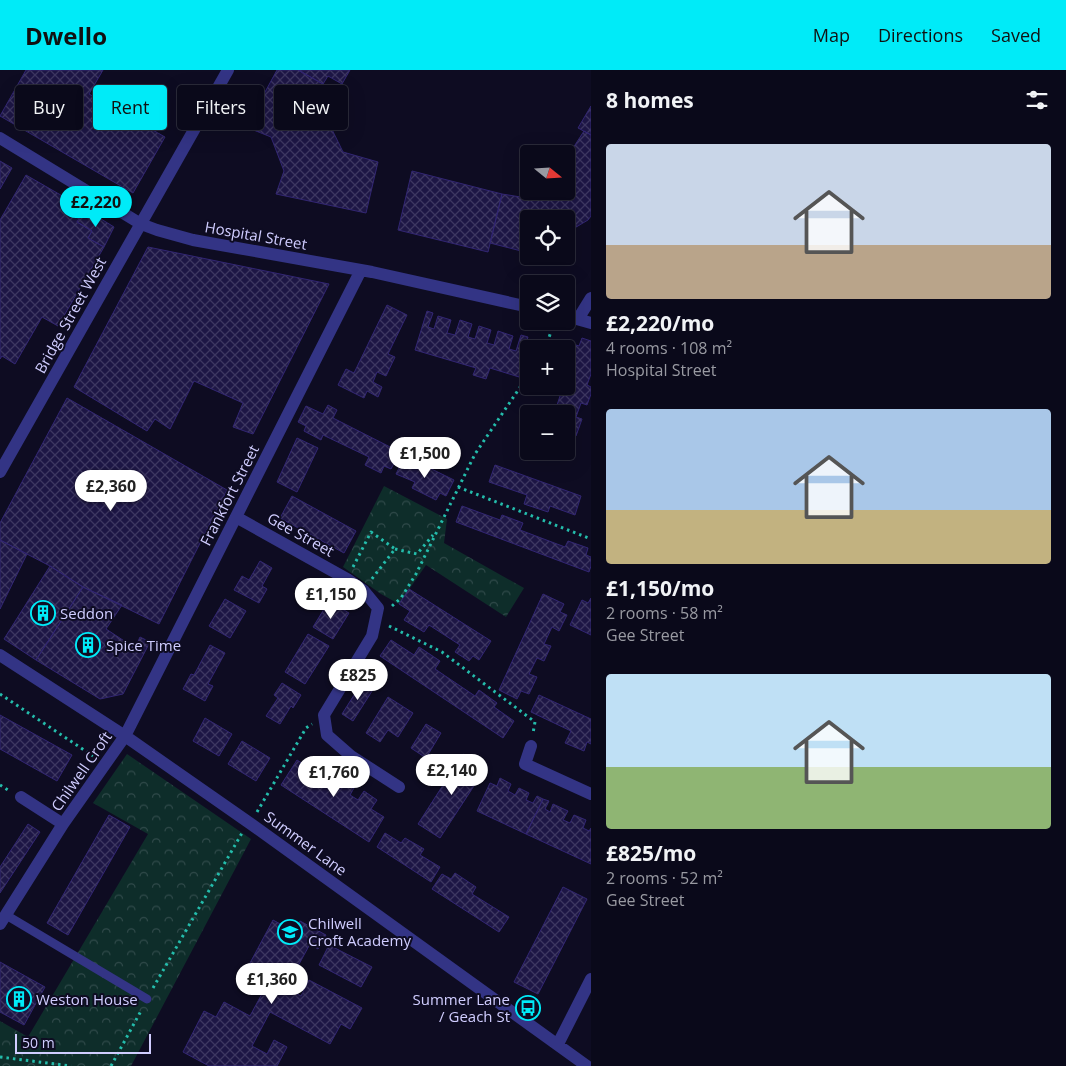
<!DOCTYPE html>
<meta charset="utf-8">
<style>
:root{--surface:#0a091a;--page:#131223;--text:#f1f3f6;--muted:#999aa2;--line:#2a2a39;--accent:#00ebf8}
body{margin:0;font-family:"Open Sans",sans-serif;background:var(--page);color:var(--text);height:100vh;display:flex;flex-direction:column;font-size:19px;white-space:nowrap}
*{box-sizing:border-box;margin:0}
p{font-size:16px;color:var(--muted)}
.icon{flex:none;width:28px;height:28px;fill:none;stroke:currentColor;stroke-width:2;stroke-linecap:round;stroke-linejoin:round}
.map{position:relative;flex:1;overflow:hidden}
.side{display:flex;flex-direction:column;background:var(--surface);width:475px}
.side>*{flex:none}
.guide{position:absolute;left:15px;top:15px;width:475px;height:45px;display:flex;gap:10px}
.needle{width:32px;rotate:108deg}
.fabs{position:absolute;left:520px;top:75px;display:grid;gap:10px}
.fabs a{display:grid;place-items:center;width:55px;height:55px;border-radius:5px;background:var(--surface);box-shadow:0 5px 20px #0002,0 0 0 1px var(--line);font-size:25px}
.scale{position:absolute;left:15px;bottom:12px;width:136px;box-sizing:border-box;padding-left:5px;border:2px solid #d0cdff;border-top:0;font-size:14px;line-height:18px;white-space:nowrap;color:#d0cdff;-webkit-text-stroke:4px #0e0c22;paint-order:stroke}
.price{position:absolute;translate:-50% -42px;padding:0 11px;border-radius:18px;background:#fff;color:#222;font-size:16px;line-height:32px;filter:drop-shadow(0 1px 2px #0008)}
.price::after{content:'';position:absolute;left:50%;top:30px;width:15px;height:11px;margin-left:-8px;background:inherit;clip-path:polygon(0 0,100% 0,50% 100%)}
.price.on{background:var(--accent);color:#111}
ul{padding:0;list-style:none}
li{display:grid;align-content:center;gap:10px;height:265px;padding:0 15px}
li span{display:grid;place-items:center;height:155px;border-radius:5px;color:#555}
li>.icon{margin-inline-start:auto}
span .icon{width:90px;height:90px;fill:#fffc;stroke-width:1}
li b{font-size:21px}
h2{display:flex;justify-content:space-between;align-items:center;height:60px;padding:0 15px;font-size:21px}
.chip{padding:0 18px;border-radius:5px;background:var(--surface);box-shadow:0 5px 20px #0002,0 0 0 1px var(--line);font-size:18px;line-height:45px}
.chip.on{background:var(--accent);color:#111}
header{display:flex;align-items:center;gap:30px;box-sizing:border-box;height:70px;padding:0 25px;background:var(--accent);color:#111}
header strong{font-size:24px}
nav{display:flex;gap:28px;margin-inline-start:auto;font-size:18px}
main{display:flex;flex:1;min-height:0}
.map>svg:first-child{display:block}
.forest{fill:url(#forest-crowns)}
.building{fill:url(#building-cross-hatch);stroke:#322673}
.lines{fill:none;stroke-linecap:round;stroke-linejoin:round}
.path{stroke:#24bcab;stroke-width:3;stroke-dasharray:2.5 4;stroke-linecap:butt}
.lane{stroke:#333485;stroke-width:9}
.street{stroke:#333485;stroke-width:12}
.labels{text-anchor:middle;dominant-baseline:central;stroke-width:4;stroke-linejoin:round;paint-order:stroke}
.street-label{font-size:15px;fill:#d0cdff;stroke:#0e0c22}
.poi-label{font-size:15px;fill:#d0cdff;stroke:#0e0c22;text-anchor:start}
</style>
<header>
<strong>Dwello</strong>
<nav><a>Map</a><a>Directions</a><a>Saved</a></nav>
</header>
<main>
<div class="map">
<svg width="591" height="996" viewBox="0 0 591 996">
<defs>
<pattern id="forest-crowns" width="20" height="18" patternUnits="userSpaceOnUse" patternTransform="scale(1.25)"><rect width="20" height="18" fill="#0e2d2a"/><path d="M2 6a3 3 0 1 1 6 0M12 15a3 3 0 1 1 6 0" fill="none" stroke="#304a4a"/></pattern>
<pattern id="building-cross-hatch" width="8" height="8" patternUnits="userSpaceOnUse" patternTransform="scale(1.25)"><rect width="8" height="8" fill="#1d1645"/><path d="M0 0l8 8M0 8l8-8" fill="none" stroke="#3d3761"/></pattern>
</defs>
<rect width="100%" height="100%" fill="#0e0c22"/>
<path class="forest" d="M384 416 447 449 444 473 524 518 506 547 426 495 399 534 381 524 343 497Z
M127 684 251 769 131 996H0V951L28 967 148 764 93 733Z"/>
<path class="building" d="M26 0H103L89 24 165 67 133 123 0 46Z
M277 0H298L334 20 322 39 343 82 378 92 366 143 276 124 284 101 271 67 246 57Z
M298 0H350L342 14 328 6 323 14Z
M591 36V65L578 58Z
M584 61 591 65V146L588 150 566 163V149H529V183L490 173 502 124 527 128 540 121H566V89Z
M0 91 12 98 0 119Z
M412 101 502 124 488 182 398 160Z
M26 105 85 139 77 152 92 161 88 168 104 177 58 256 42 247 15 294 2 286 0 289V150Z
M85 139 114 157 104 177 88 168 92 161 77 152Z
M148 177 329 214 253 364 233 357 243 333 194 311 170 359 155 349 147 361 74 317Z
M387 235 407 245 388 284 395 287 386 306 377 302 373 312 382 317 378 327 367 321 364 328 338 315 346 299 354 303Z
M427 241 433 243 428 257 434 259 438 246 451 250 447 263 455 265 460 250 472 254 468 267 475 269 479 256 491 260 487 273 494 275 498 261 513 266 509 279 516 281 521 265 528 267 523 282 526 283 519 307 490 298 486 309 473 305 476 298 415 280Z
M582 268 591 271V304L587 315 591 317V324L587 335 581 333 576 347 582 349 576 366 567 363 566 367V344H542L543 340 554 344 562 320 554 318 555 316H566V311L574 288 566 285 570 273 579 276Z
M67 328 227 420 159 554 83 517 50 496 0 470V453Z
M328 335 337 340 333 348 400 382 391 399 384 396 381 403 365 395 369 387 323 365 321 370 304 361 306 356 298 352 306 336 323 344Z
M297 368 318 378 297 422 277 412Z
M405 386 454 410 446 426 440 423 436 430 412 418 415 412 396 404Z
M495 395 581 426 575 445 550 436 548 442 524 434 527 425 489 412Z
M292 426 356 461 344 483 280 448Z
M462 436 500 450 502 445 523 453 520 460 565 477 568 471 588 478 586 485 591 487V496L589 502 456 452Z
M0 470 27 484 0 539Z
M260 491 272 498 262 516 267 519 259 533 234 520 242 506 249 510Z
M50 496 83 517 36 590 4 569Z
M83 517 122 535 106 559 135 578 140 567 150 572 123 624 100 629 36 590Z
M409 519 491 571 479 590 473 586 469 591 455 582 460 575 429 555 424 562 404 550 410 541 399 534Z
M543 524 564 534 560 542 567 545 559 561 552 557 544 574 551 576 544 591 537 588 529 604 537 607 529 624 521 621 517 629 499 620Z
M591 528V565L570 555 582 530 588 533Z
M225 529 246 541 230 568 209 556Z
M329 531 349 543 333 569 313 557Z
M308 564 329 576 305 614 285 602Z
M391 570 414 585 419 577 440 591 435 599 475 626 479 620 497 633 494 637 514 651 503 668 380 586Z
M210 575 225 583 208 614 213 616 205 631 183 619 191 604 194 605Z
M363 611 374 618 353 651 342 644Z
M282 613 301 625 293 638 291 636 280 654 266 646 278 628 274 625Z
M539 625 591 649V674L587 672 584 681 565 673 571 661 531 642Z
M388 627 413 643 398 667 388 660 380 672 366 663Z
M0 645 72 685 57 711 0 679Z
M205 648 232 664 219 686 193 671Z
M426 654 441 663 426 688 411 678Z
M242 671 270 688 256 711 228 694Z
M463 684 485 699 440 768 418 754Z
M310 688 322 695 317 703 325 708 330 700 341 707 335 716 340 720 345 712 354 718 350 725 358 730 364 721 377 730 371 739 384 747 369 772 281 715 297 690 305 695Z
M500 708 511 714 508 721 515 725 519 718 529 723 526 730 533 733 537 726 543 729 526 764 477 741 490 713 497 716Z
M543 729 549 731 545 739 550 742 553 734 568 741 563 750 570 753 574 745 586 750 583 758 589 761 591 758V794L526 764Z
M109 745 130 757 68 865 47 853Z
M28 754 40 762 0 823V797Z
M385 763 401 773 405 768 424 779 420 785 440 797 431 812 377 777Z
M455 803 476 817 472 824 509 847 499 862 432 819 442 804 451 809Z
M563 817 587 829 538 924 514 912Z
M273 850 295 862 300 851 326 865 318 879 310 874 286 918 301 926 309 910 362 938 350 959 341 954 330 974 270 942 252 976 267 984 274 970 287 977 277 996H209L183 982 204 941 216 947 224 932 250 946 264 920 242 908Z
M329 875 372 897 361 917 319 895Z
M0 892 45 917 24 955 0 942Z"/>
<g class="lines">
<path class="path" d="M545 279 554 253
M458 417 591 469
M395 479 417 484 433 465
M353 497 371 462 395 479 371 510
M392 536 401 528 416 504 475 384 529 304
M389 556 442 582 535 652 533 663
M0 624 93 686
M0 715 8 720
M257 742 306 658 312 654
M153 918 242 763
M0 987 71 996
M111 996 142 939"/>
<path class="lane" d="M6 845 147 929"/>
<path class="street" d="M0 68 141 154 157 160 193 170 372 202 529 237
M566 246 591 253
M578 249 591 228
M0 402 228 0
M236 447 347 509 364 521 378 538 372 566 324 645 327 665 351 686 399 717
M0 585 125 666 251 754 587 996
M531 676 525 694 591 724
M21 727 63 754
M0 854 63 754 125 666 361 200
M558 974 591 909"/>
</g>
<defs>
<symbol id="building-ring" viewBox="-11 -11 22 22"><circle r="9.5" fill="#0e0c22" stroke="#00ebf8" stroke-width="1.5"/><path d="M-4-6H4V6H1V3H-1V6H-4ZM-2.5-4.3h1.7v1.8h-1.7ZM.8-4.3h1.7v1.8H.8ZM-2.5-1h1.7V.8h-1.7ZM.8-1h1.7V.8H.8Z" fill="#00ebf8"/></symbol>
<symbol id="school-ring" viewBox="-11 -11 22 22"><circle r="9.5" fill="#0e0c22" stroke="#00ebf8" stroke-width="1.5"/><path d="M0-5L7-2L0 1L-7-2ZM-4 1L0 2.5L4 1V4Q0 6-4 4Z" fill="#00ebf8"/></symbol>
<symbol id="bus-ring" viewBox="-11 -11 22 22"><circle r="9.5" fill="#0e0c22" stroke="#00ebf8" stroke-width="1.5"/><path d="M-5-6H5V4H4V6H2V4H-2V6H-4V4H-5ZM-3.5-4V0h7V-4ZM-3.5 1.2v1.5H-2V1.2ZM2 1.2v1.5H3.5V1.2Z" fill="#00ebf8"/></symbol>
</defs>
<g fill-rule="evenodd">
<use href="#building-ring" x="29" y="529" width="28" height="28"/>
<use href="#building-ring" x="74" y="561" width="28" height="28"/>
<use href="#school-ring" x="276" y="848" width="28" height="28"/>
<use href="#building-ring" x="5" y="915" width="28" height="28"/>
<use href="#bus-ring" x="514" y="924" width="28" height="28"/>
</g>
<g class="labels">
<g class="street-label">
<text transform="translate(256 165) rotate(10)">Hospital Street</text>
<text transform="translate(70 245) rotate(-61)">Bridge Street West</text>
<text transform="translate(229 425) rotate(-63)">Frankfort Street</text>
<text transform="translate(301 464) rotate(29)">Gee Street</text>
<text transform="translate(81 701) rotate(-55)">Chilwell Croft</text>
<text transform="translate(306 773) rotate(36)">Summer Lane</text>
</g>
<g class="poi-label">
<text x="60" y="543">Seddon</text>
<text x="106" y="575">Spice Time</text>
<text x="308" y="853">Chilwell<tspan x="308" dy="17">Croft Academy</tspan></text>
<text x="36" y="929">Weston House</text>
<text x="510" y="929" text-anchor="end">Summer Lane<tspan x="510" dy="17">/ Geach St</tspan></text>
</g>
</g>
</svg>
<div class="fabs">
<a><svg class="needle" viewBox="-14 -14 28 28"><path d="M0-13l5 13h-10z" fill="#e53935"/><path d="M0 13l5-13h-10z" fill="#999aa2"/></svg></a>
<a><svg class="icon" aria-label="locate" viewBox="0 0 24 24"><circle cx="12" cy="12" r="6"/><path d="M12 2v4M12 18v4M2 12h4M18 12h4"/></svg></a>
<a><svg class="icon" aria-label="layers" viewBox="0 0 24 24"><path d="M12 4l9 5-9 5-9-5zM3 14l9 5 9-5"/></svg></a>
<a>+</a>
<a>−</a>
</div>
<div class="scale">50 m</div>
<b class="price on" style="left:96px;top:158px">£2,220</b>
<b class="price" style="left:425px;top:409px">£1,500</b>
<b class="price" style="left:111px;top:442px">£2,360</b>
<b class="price" style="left:331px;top:550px">£1,150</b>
<b class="price" style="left:358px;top:631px">£825</b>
<b class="price" style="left:452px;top:726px">£2,140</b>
<b class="price" style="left:334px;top:728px">£1,760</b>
<b class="price" style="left:272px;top:935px">£1,360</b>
<div class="guide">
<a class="chip">Buy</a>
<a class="chip on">Rent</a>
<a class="chip">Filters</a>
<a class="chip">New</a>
</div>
</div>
<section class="side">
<h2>8 homes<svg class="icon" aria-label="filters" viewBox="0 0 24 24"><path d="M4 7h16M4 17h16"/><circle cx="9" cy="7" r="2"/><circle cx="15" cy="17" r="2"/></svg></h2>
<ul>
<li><span style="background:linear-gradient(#c9d6e8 65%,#b9a48a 0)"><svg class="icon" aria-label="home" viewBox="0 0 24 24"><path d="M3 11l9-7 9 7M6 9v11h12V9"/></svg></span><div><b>£2,220/mo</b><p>4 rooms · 108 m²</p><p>Hospital Street</p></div></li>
<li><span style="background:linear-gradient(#a9c7e8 65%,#c2b280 0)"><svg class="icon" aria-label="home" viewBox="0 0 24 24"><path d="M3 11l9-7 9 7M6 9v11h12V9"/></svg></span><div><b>£1,150/mo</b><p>2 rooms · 58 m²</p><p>Gee Street</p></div></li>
<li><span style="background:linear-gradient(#bfe0f5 60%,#8fb573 0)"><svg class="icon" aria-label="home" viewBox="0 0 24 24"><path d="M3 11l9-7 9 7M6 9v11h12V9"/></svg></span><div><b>£825/mo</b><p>2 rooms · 52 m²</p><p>Gee Street</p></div></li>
</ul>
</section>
</main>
